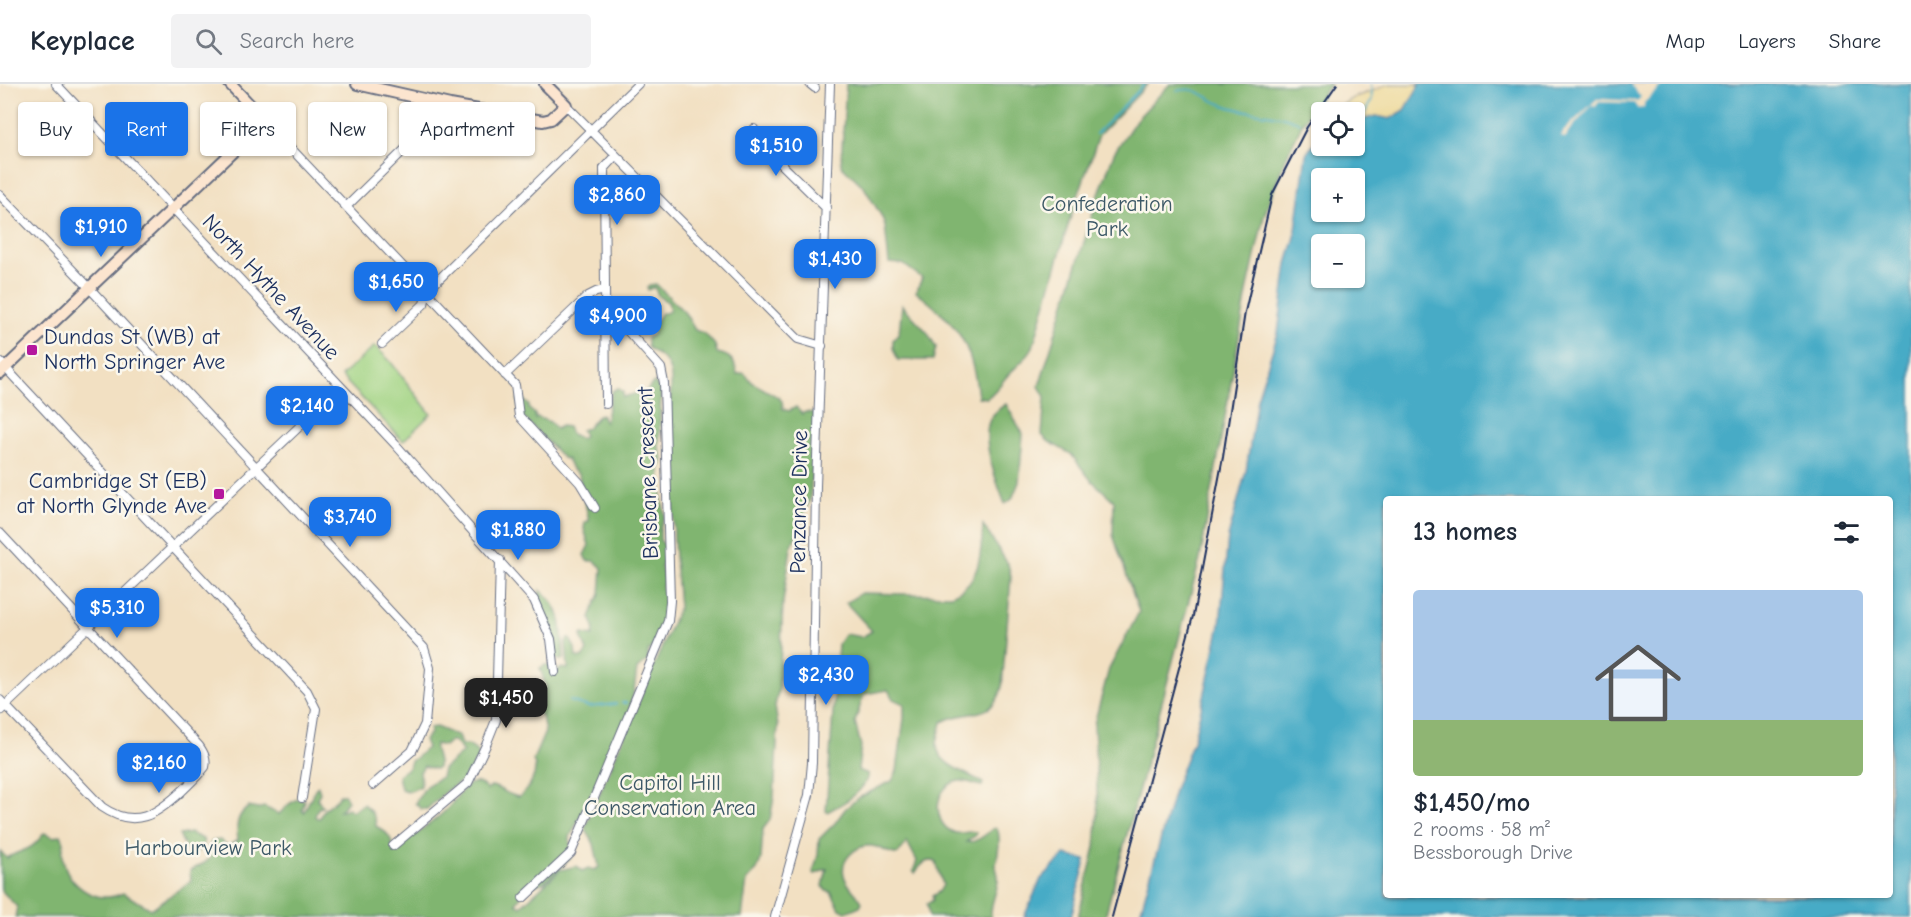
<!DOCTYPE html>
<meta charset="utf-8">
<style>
:root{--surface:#fff;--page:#f2f2f3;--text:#1f2937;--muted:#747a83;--line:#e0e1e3;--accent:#1a73e8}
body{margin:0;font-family:"Comic Neue",sans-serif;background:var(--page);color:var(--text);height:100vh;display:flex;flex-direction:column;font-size:22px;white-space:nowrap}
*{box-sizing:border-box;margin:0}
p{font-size:20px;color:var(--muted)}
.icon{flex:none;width:33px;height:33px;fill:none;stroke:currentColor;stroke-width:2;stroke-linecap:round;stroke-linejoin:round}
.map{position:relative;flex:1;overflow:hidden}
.drawer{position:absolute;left:1383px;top:412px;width:510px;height:402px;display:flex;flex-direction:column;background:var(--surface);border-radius:6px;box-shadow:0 2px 4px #0004}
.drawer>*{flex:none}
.hud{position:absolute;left:18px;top:18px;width:570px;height:54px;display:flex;gap:12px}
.buttons{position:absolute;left:1311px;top:18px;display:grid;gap:12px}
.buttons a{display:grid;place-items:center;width:54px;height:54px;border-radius:6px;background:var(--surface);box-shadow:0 2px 4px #0004;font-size:30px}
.price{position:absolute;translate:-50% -51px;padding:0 14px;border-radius:12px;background:var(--accent);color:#fff;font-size:20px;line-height:39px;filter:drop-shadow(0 2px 3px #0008)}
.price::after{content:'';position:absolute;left:50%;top:36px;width:18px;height:14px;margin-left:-9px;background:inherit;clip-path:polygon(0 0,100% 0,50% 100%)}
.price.active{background:#222;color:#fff}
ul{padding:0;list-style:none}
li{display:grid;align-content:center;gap:12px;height:318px;padding:0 30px}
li+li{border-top:2px solid var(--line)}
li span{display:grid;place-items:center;height:186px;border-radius:6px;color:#555}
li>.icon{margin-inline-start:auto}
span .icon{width:108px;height:108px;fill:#fffc;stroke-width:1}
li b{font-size:26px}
h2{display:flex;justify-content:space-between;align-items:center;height:72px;padding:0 30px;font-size:26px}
.tag{padding:0 21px;border-radius:6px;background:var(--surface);box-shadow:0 2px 4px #0004;font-size:21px;line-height:54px}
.tag.active{background:var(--accent);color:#fff}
header{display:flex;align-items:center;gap:36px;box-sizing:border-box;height:84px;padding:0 30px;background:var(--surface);border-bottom:2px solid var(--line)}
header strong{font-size:28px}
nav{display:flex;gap:33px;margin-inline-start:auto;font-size:21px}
.search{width:420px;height:54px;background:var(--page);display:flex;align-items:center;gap:15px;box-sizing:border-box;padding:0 21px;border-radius:6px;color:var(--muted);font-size:22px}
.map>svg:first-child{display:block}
.green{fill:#a0d382;stroke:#5e8170;stroke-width:1.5}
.forest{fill:#80b570;stroke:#4e7267;stroke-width:1.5}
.sand{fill:#eeda9e;stroke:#84847e;stroke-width:1.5}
.water{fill:#47abc6;stroke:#316d92;stroke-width:1.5;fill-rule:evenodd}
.pier{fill:#f2e0c2}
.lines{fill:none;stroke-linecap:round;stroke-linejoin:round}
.stream{stroke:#47abc6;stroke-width:2}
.street-casing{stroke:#666d81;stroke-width:10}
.secondary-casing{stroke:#666d81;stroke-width:14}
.street{stroke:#fff;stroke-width:8}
.secondary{stroke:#fce5cf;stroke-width:10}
.rail{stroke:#1b2f5e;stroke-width:2}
.poi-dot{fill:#b5179e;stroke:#fbf7ec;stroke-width:2}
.labels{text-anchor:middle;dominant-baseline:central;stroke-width:5;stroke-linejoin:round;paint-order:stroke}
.park-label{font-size:22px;fill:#3c5867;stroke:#fbf7ec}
.street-label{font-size:22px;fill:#1b2f5e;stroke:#fbf7ec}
.poi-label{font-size:22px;fill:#1b2f5e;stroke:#fbf7ec;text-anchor:start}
</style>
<header>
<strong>Keyplace</strong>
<div class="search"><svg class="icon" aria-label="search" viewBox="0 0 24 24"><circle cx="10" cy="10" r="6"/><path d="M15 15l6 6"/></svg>Search here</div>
<nav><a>Map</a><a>Layers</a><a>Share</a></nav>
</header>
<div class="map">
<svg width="1911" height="833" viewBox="0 0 1911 833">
<rect width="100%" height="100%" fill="#fbf7ec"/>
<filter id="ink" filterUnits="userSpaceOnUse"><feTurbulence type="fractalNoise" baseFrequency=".0167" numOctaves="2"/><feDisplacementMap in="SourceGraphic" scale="12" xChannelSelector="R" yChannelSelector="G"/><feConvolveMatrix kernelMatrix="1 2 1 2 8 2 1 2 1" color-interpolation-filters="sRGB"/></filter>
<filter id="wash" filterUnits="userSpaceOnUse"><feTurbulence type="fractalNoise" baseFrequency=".008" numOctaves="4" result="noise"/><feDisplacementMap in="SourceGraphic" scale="24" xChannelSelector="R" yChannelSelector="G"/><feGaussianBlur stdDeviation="1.35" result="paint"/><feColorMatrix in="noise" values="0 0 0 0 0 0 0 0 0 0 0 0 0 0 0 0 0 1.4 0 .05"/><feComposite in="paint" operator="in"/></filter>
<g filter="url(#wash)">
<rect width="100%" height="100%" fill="#f2e0c2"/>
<path class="green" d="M375 262 390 277 431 330 403 357 341 292Z"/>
<path class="forest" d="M846 0H1148L1099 51 1069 138 1033 263C1027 274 1019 280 1010 289 1002 297 997 307 987 314L978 313C972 258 958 241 916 208L922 194 903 180 889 179 885 142 882 133 864 103 841 81Z
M1170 0H1330L1303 38 1284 78 1264 132 1247 208 1200 475 1105 833H1078L1095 763 1098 727 1094 640 1109 585 1139 528 1113 451 1114 417 1090 395 1071 370 1049 358 1042 351 1045 313 1039 302 1099 110 1114 69 1136 36Z
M656 200 685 229 695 246 705 250 715 261 717 269C730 271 735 277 737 290L744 289 753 299 778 313 782 317 783 325 789 327 796 323 802 330 805 328 814 329 816 363 812 389 810 415 791 464 783 518 779 604 775 622 778 642 774 713 770 736 763 745 761 775 757 786 747 796 742 833H15L17 823 1 806 0 767 7 774C26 762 28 771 44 749L54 753 61 751 64 758C55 791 91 825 123 809L151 825 191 797 190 787 206 778 211 773 207 766 212 757 220 756 228 762 238 756C236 742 236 731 249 723L257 725 264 723 279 730 289 720 297 715 305 716 302 726 304 728 315 705 318 702 320 709 317 714 323 723 318 724 315 732 317 734H320C323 721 333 721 340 711H345L348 717 339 727 348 724 352 727 363 720C371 726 376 733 376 742 388 749 392 753 393 766L395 767 410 752 417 750C426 742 437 735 446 726 457 716 471 684 487 706L492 702C502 705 508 711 519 713 528 706 540 688 533 676L545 648 542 632 533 625 534 621 542 616V608L546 603 540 584 545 581H550L552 590 562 584 568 585 566 559 568 554 570 555 575 564 576 573 582 574 587 567 581 552 583 550 593 552 594 543 590 533 600 510 602 484 595 477H587L584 471 589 461 584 445 585 438 589 437 579 391 572 385 567 375 563 374 521 331 518 315H522L529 321V325L535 330V335L537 333 550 338 556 345 561 342 568 343 571 350 581 355 584 352 581 346 587 344 598 332 601 331 605 338 612 307 618 304 623 308V313L638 309 643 312 652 300 655 299 661 307 659 363 663 374 660 385 662 416 665 431 660 444V456L665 462 666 470 661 483 664 496 662 504 666 510 668 517 664 521C670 535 658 559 648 568V576L637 585 634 607 627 639 570 753 571 774 544 798 527 804 516 819 521 822 560 786 577 782 582 787 588 784 594 786 599 783 594 760 585 744 679 523 675 476 670 361C661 336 680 298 666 278 661 272 653 268 647 263V254L653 251 655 238 661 229H666L670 226 668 218 659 213 654 203 648 206 647 204 649 201Z
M902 221 927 248 936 263 933 276H898L893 264V256L899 249Z
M1006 320 1023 350 1019 398 1012 415 1005 420C997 399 983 363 988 341 990 332 998 325 1006 320Z
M983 441 1008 480 1011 493 1002 603C993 639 966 624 942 638 941 645 937 654 937 661 937 681 969 689 983 699L982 702C975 701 967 696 959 697 934 701 931 739 953 748 962 752 967 746 976 748V751L966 758C976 759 985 752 992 745L997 744C1002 757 997 769 996 782 996 786 999 791 998 796 997 809 990 819 991 833H929L927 820 933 816 932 812 939 808 943 801 936 778C926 774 921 781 915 789L913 787 917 777 907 758 898 770C889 771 882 763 872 762 857 760 840 775 844 791 846 802 857 809 862 818L860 822 846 828 840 825 831 808 826 807 823 802 827 785 815 790 813 788 818 771 819 755 835 739 845 725 858 714 892 697 897 687 904 634V620L893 615 888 606 864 610 855 638 861 662 858 686 868 690C865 709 842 720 827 728L826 727 838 560 845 550 862 553 872 547 846 519 861 509 951 511C981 500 981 469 983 441Z
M540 506C564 522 562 549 564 575L561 576 556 575 538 520Z
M436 643 458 652 461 661H468L478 668 479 673 462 697 447 706 427 725H421L415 719 426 702 441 693 443 685 463 668 454 657H450L444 662 435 660C433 669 440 675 438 684L435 685 424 682 420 688 421 702C413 706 409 709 401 705L398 691 409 683 411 677C418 673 421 668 427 664L424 656 430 649 429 644Z
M190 749 203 755 204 760 197 768 187 766 179 751Z"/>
<path class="sand" d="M1387 0H1420L1405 26 1390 35 1376 32 1355 38 1354 28H1336C1351 8 1370 12 1387 0Z"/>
<path class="water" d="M1420 0H1911V833H1139L1175 703 1193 657 1203 617 1220 541 1228 453 1246 387 1257 315 1278 249 1287 180 1295 153 1306 70 1321 50 1322 62H1354L1355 38 1376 32 1390 35 1405 26ZM1322 94H1354V128H1322ZM1322 160H1354V194H1322ZM1386 416H1890V812H1386Z
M1065 771 1086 776 1071 833H1024L1041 795Z"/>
<path class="pier" d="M1630 0H1663L1644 19V23L1638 25 1634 19 1599 18 1595 23 1592 21 1568 48 1566 54 1561 53 1564 47 1597 15 1637 17 1641 13Z"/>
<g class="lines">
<path class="stream" d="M1177 7C1197 1 1204 14 1221 20 1246 31 1276 27 1300 39
M1363 35 1365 28 1372 16 1371 0
M1318 48 1321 50
M1096 50 1145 0
M570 617 589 623 616 620
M622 619H626"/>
</g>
</g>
<g filter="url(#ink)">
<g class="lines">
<defs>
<path id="street" d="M56 0 395 360 534 516 551 555 555 588
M810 0 815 4
M566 21 798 255 822 262
M265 37 515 301 519 332 580 399 595 424
M754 45 759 58 826 124
M0 111 82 196 424 564 430 584 425 640 412 667 373 701
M347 122 450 21
M382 260 424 220 427 207 638 0
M0 278 307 607 316 625 302 714
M505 291 588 212 596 208 605 206
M606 320 604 84 615 72
M0 449 199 662C204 669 207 675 205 683 198 692 190 699 182 707 157 730 135 746 102 723L0 616
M0 627 341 303
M393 762 468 699 486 661 496 636 500 476
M523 814 571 769 668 537 670 517 664 299 661 284 625 244 605 226
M775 833 809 711 812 679 816 402 830 0"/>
<path id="secondary" d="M357 0 450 21 543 37 551 35 566 21 545 0
M0 289 265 37 230 0"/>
</defs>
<use href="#street" class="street-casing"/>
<use href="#secondary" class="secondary-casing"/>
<use href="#street" class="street"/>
<use href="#secondary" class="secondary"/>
<path class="rail" d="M1112 833 1193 532 1223 373 1245 228 1272 111 1307 43 1337 0"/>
</g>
</g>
<g class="poi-dot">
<rect x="26" y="260" width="12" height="12" rx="3"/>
<rect x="213" y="404" width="12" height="12" rx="3"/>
</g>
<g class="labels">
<g class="park-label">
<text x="1107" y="120">Confederation<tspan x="1107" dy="25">Park</tspan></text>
<text x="670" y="699">Capitol Hill<tspan x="670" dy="25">Conservation Area</tspan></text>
<text x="208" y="764">Harbourview Park</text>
</g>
<g class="street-label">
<text transform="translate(271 203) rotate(47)">North Hythe Avenue</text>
<text transform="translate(648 389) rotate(-92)">Brisbane Crescent</text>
<text transform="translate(799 418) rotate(-89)">Penzance Drive</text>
</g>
<g class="poi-label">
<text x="44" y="253">Dundas St (WB) at<tspan x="44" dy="25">North Springer Ave</tspan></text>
<text x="207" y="397" text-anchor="end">Cambridge St (EB)<tspan x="207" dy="25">at North Glynde Ave</tspan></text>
</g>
</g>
</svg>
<div class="buttons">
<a><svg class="icon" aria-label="locate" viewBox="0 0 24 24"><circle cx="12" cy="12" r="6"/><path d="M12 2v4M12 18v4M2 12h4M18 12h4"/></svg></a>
<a>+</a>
<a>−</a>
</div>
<b class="price" style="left:776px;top:93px">$1,510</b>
<b class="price" style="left:617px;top:142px">$2,860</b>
<b class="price" style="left:101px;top:174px">$1,910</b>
<b class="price" style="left:835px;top:206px">$1,430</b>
<b class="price" style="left:396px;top:229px">$1,650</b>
<b class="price" style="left:618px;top:263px">$4,900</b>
<b class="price" style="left:307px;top:353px">$2,140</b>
<b class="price" style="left:350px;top:464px">$3,740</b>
<b class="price" style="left:518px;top:477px">$1,880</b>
<b class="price" style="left:117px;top:555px">$5,310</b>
<b class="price" style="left:826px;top:622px">$2,430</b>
<b class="price active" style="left:506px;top:645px">$1,450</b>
<b class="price" style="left:159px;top:710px">$2,160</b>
<div class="hud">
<a class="tag">Buy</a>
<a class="tag active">Rent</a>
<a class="tag">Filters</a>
<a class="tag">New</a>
<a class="tag">Apartment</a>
</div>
<section class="drawer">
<h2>13 homes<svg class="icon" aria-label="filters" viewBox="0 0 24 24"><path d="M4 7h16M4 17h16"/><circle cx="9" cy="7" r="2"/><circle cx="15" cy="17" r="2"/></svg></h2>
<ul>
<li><span style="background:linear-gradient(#a9c7e8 70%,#8fb573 0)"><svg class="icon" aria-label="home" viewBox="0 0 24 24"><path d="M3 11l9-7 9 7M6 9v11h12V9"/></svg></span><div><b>$1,450/mo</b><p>2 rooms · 58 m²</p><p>Bessborough Drive</p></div></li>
</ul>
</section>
</div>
